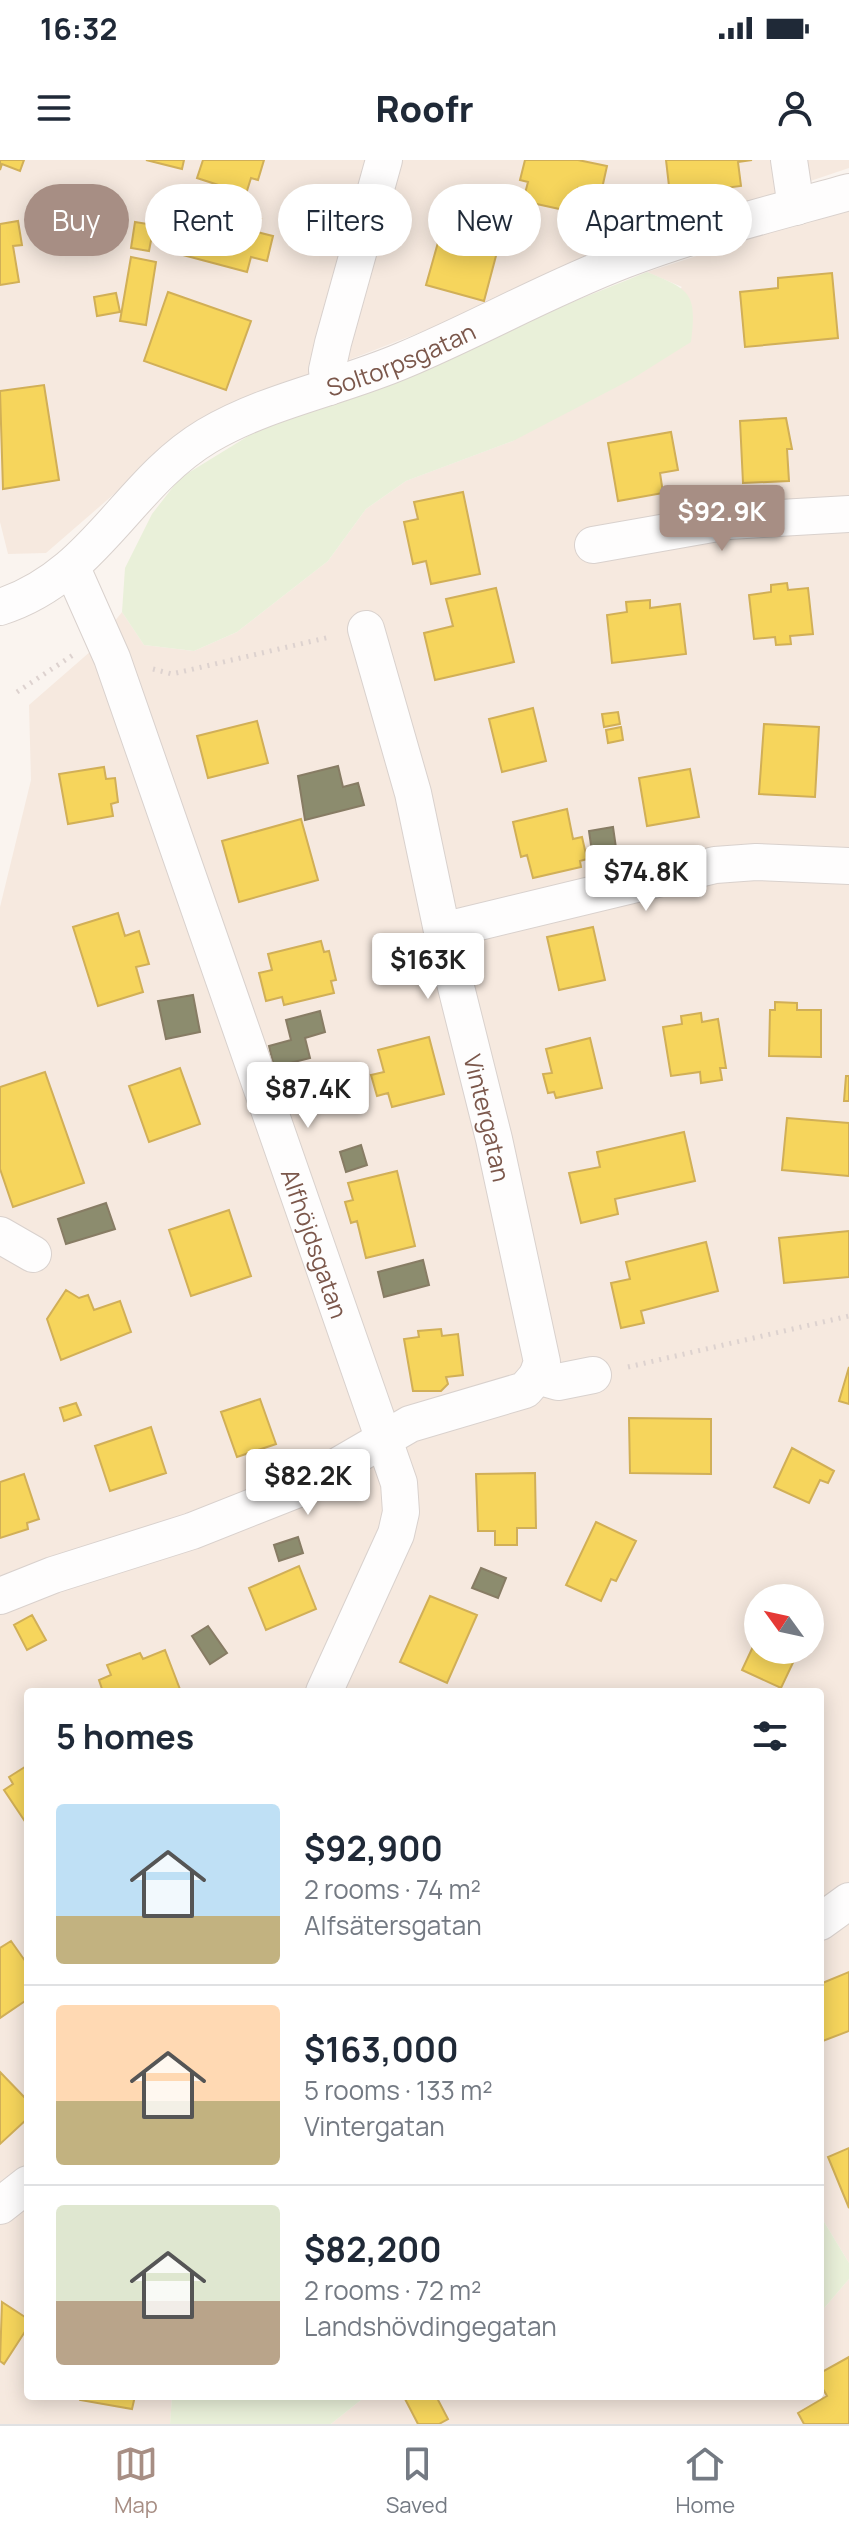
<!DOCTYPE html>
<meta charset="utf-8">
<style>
:root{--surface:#fff;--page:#f2f2f3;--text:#1f2937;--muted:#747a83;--line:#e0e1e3;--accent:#a78e84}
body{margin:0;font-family:Manrope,sans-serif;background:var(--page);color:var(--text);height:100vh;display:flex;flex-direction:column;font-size:30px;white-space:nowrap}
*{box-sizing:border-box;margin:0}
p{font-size:26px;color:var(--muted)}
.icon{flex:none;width:44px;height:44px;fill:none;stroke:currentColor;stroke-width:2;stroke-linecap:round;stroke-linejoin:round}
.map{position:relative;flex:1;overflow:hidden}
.sheet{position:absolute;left:24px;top:1528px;width:800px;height:712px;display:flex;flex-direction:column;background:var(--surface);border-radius:8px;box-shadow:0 4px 20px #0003}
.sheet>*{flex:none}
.guide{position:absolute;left:24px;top:24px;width:802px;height:72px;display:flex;gap:16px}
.needle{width:52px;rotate:303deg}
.buttons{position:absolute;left:744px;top:1424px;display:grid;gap:16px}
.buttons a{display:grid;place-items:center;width:80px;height:80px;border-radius:50%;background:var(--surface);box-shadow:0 4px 20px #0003;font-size:40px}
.price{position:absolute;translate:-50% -68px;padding:0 18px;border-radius:8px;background:#fff;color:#222;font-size:26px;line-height:52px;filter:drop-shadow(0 2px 4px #0008)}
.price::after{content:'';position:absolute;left:50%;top:48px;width:24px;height:18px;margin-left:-12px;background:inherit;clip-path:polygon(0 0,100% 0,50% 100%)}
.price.active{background:var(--accent);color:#fff}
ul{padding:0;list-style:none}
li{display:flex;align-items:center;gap:24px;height:200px;padding:0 32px}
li+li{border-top:2px solid var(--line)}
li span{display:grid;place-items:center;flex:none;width:224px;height:160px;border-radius:8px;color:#555}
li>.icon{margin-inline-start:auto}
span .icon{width:96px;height:96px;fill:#fffc;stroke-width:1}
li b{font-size:34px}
h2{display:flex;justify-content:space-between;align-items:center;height:96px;padding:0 32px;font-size:34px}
.tag{padding:0 28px;border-radius:36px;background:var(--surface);box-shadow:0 4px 20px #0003;font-size:28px;line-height:72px}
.tag.active{background:var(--accent);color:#fff}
.status{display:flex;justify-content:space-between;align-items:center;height:56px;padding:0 40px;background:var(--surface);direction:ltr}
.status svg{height:22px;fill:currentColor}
header{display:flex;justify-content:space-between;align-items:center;height:104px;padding:0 32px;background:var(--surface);font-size:36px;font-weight:800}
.dock{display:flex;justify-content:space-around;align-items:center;height:112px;border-top:2px solid var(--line);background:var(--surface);font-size:22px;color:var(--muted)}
.dock a{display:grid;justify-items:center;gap:4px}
.dock .active{color:var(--accent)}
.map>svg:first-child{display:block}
.residential{fill:#f6e9df;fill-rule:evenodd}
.green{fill:#e9f0d9}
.homes{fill:#f6d55c;stroke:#d1af57;stroke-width:2}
.industry{fill:#8c8c6e;stroke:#877c64;stroke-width:2}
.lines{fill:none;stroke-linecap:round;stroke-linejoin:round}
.minor-casing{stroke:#d9d1cd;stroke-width:38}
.path{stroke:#ddd2cf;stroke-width:5;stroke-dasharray:2 6;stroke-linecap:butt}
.minor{stroke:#fefdfd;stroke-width:36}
.labels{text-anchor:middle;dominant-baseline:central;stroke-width:8;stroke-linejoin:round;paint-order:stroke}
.street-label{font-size:24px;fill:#7b574b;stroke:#fff9f2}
</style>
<div class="status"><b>16:32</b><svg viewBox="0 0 49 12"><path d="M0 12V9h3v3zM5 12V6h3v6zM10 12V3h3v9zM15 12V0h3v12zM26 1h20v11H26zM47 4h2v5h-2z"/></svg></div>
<header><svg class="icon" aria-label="menu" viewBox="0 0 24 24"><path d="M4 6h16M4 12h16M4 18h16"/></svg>Roofr<svg class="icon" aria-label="person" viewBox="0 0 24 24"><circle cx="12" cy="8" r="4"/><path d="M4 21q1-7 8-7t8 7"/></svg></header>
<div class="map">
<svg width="849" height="2264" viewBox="0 0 849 2264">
<rect width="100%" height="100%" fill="#faf4ef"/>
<path class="residential" d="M0 0H849V8L596 93 499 142 206 255 172 278 143 309 46 393 8 394 0 362Z
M849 47V2103L820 2055V1532H28V2236H172L170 2264H0V747L31 620 29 545 91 491 122 452 144 485 194 491 237 472 328 401 366 349 406 321 513 281 682 127 647 112ZM758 1438H810V1490H758Z
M849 2119V2264H331L366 2236 582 2239 820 2236V2153Z"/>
<path class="green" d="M647 112C691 130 697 133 691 182L632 219 513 281 406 321 366 349 328 401 237 472 194 491 144 485 122 452 125 408 152 354 180 318 263 267Z
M820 2055 849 2103V2119L820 2153Z
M172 2236H366L331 2264H170Z"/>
<path class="homes" d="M0 0H24L20 11 2 4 0 10Z
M146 0H184L182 9Z
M203 0H264L258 20 251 18 246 34 197 18Z
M525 0H578L607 6 601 33 578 28 573 52 523 41 528 22 520 20Z
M666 0H752L738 2 741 26 670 35Z
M197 43 261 59 257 72 273 76 267 101 251 97 247 112 183 95Z
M448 47 505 62 484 141 426 125Z
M18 61 22 85 13 86 19 122 0 125V64Z
M135 62 154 65 149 91 131 88Z
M131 97 156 102 146 165 120 161Z
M832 113 838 178 745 187 740 132 778 128V118Z
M168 132 251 161 226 230 144 201Z
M116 133 120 152 97 156 94 137Z
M44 225 59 320 3 329 0 231Z
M786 258 792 289H787L789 321 743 323 740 261Z
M671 272 678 310 660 313 663 333 618 341 608 283Z
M463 332 480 414 431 424 426 401 413 404 404 362 418 359 414 342Z
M787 423 788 430 808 428 813 474 790 476 791 484 776 485 775 477 754 479 749 435 771 432V425Z
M496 428 514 502 435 520 424 473 453 466 446 439Z
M650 440V448L680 444 686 494 612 503 607 455 627 452 626 442Z
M533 548 546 601 502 612 489 559Z
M618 552 620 564 604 567 602 554Z
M257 561 268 603 208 618 197 576Z
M764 564 819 567 815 637 759 634Z
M621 567 623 580 608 583 606 570Z
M104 607 106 619 115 618 118 642 111 644 113 656 68 664 59 614Z
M690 609 699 657 647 666 639 618Z
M567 649 573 679 582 677 587 699 580 701 581 707 533 718 527 695 521 697 513 662Z
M301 659 318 720 239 742 222 681Z
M118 753 125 776 139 771 149 804 136 807 143 832 98 846 73 767Z
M593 767 605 820 559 830 547 777Z
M321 781 324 792 329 791 336 820 331 821 334 833 284 845 282 837 266 841 259 813 272 810 268 794Z
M775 842 797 843V850H821V897L769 896 770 850H775Z
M701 853 702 862 718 859 726 908H720L722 920 701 923 700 912 671 916 663 867 682 864 681 856Z
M429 877 444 934 392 947 388 933 377 936 371 915 384 912 378 890Z
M590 878 602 928 556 938 554 932 548 933 543 914 552 913 546 889Z
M180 908 200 964 149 982 129 926Z
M45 912 84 1023 13 1047 0 1009V927Z
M846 916H849V941H844Z
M787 958 849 963V1016L782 1010Z
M684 972 695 1021 615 1039 618 1054 581 1063 569 1013 600 1007 597 992Z
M397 1011 415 1086 366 1098 357 1061 351 1063 345 1042 353 1040 348 1023Z
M229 1050 251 1116 191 1136 169 1070Z
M849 1071V1117L784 1123 779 1078Z
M706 1082 718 1131 641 1151 644 1163 621 1168 611 1123 630 1119 626 1102Z
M66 1130 79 1138 88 1135 94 1150 120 1141 131 1172 61 1200 47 1159Z
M441 1169 442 1176 458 1174 463 1215 446 1217 448 1224 441 1231H413L404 1179 419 1177 418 1171Z
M849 1207V1244L839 1241Z
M260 1239 276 1284 237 1297 221 1252Z
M76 1243 81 1255 64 1261 60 1248Z
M629 1258 711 1259V1314L630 1313Z
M151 1267 166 1313 110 1331 95 1286Z
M792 1288 834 1311 828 1323 820 1320 809 1343 774 1327Z
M535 1313 536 1368H517V1385H495V1371H478L476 1314Z
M24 1314 39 1359 27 1363 28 1369 0 1378V1322Z
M596 1362 636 1381 616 1421 611 1419 601 1441 566 1425Z
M299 1406 316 1449 266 1470 249 1428Z
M430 1436 477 1455 447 1523 400 1502Z
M32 1455 46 1480 27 1490 14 1465Z
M758 1476V1490H799L781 1528 742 1510Z
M165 1490 181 1532H103L99 1520 111 1515 107 1505 140 1493 143 1499Z
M28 1605V1666L4 1630 13 1624 9 1617Z
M11 1781 28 1805V1839L0 1858V1788Z
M849 1812V1871L820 1882V1824Z
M0 1912 28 1941V1958L0 1984Z
M849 1988V2048L828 1997Z
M2 2142 28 2159V2167L4 2204 0 2201Z
M849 2197V2264H804L798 2253 827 2236 820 2224V2213Z
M80 2236H135L132 2249 80 2240Z
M411 2236H436L448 2259 439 2264H418L405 2239Z"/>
<path class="industry" d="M338 606 343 627 358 623 364 645 305 660 298 616Z
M613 667 620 716 596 720 589 671Z
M193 835 200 872 166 879 158 841Z
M320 851 325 872 305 878 310 898 274 907 269 886 291 880 286 860Z
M361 985 367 1005 346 1012 340 992Z
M106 1043 115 1069 66 1084 58 1059Z
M423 1100 429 1125 384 1137 378 1112Z
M298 1377 303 1393 279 1401 274 1385Z
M481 1408 506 1418 498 1438 472 1428Z
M208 1466 227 1493 210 1504 192 1476Z"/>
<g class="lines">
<defs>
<g id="minor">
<path d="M789 0 796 47"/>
<path d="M329 227 327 210 333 183 384 0"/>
<path d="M593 385 729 361 849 354"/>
<path id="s1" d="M72 408 112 498 399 1323 401 1352 396 1374 324 1532"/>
<path id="s2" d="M0 447C95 417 127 324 207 276 268 240 339 228 404 200 478 169 548 129 624 100 697 72 774 53 849 32"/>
<path id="s3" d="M366 469 413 633 442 771 494 979 542 1202 537 1216"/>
<path d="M442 771 715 705 756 702 849 706"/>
<path d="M0 1075 33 1094"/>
<path d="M0 1436 53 1415 192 1371 298 1329 410 1264 525 1230 537 1216 558 1222 593 1215"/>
<path d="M820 1762 849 1741"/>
<path d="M0 2046 28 2024"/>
</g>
</defs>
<use href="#minor" class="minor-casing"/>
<path class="path" d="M153 509 172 514 330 477
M17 532 73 495
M628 1207 849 1156"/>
<use href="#minor" class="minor"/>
</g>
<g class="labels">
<g class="street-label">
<text stroke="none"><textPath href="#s2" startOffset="480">Soltorpsgatan</textPath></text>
<text stroke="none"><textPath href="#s3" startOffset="504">Vintergatan</textPath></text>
<text stroke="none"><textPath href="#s1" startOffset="718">Alfhöjdsgatan</textPath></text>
</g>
</g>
</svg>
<div class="buttons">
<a><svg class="needle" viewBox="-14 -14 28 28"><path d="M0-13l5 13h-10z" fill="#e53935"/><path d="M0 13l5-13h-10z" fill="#747a83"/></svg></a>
</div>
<b class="price active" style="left:722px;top:393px">$92.9K</b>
<b class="price" style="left:646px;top:753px">$74.8K</b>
<b class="price" style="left:428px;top:841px">$163K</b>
<b class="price" style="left:308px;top:970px">$87.4K</b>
<b class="price" style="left:308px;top:1357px">$82.2K</b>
<div class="guide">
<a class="tag active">Buy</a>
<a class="tag">Rent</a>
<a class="tag">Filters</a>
<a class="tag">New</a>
<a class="tag">Apartment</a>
</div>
<section class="sheet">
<h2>5 homes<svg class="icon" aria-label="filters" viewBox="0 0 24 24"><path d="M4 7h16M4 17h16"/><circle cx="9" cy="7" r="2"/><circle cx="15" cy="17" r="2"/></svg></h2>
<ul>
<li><span style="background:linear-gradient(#bfe0f5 70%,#c2b280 0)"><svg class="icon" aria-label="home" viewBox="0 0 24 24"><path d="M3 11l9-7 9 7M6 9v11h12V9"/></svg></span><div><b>$92,900</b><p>2 rooms · 74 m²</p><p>Alfsätersgatan</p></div></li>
<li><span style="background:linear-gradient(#ffd9b3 60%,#c2b280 0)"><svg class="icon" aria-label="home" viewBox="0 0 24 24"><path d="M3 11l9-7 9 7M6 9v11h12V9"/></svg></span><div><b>$163,000</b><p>5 rooms · 133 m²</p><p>Vintergatan</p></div></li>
<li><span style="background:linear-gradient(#dfe7d0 60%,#b9a48a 0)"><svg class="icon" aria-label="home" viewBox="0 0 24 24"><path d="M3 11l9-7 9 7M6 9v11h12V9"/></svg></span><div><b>$82,200</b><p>2 rooms · 72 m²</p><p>Landshövdingegatan</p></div></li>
</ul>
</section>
</div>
<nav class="dock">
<a class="active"><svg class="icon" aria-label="map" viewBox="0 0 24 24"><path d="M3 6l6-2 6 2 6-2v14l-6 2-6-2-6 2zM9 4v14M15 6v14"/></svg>Map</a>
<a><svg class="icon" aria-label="saved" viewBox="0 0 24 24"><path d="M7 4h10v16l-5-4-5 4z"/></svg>Saved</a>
<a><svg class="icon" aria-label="home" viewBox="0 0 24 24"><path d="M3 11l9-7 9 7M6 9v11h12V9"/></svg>Home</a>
</nav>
